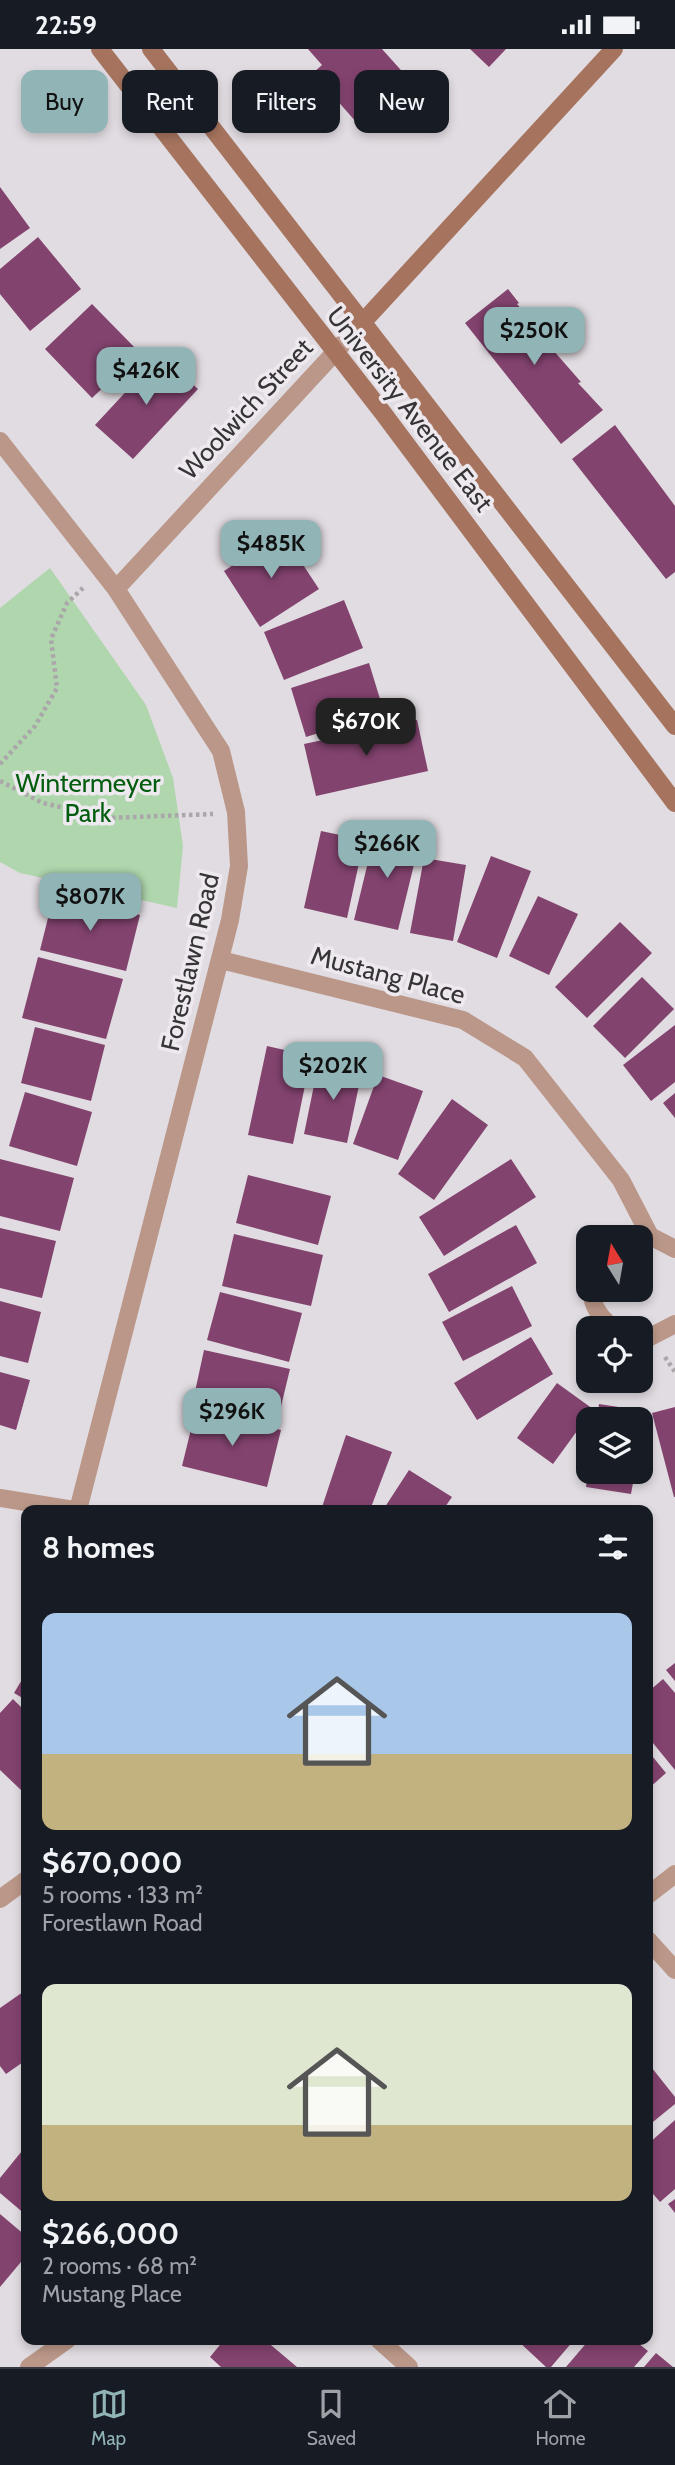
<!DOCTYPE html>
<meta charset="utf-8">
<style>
:root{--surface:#171b24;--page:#20242c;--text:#f1f3f6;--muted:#9ea1a6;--line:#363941;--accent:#91b4b6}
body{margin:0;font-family:Cabin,sans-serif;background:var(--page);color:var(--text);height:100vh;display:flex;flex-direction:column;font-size:26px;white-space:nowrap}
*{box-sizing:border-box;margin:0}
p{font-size:23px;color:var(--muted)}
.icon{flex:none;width:38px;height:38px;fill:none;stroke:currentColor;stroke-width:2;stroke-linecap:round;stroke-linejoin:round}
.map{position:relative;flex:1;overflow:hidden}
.side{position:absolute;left:21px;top:1456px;width:632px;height:840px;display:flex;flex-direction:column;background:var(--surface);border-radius:14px;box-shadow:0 4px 10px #0003}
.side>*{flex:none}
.guide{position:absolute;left:21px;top:21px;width:634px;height:63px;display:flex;gap:14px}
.needle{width:46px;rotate:349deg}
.fabs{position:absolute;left:576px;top:1176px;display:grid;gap:14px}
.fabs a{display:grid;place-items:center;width:77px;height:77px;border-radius:14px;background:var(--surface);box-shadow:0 4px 10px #0003;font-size:35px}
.price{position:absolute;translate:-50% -60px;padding:0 16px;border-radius:14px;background:var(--accent);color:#111;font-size:23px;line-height:46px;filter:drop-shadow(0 2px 4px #0008)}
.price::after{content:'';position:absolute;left:50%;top:42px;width:21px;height:16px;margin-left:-10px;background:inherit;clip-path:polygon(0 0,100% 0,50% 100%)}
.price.selected{background:#222;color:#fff}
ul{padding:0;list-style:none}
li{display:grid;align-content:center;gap:14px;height:371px;padding:0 21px}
li span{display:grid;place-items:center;height:217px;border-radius:14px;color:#555}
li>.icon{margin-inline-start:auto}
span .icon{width:126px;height:126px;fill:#fffc;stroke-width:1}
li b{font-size:30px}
h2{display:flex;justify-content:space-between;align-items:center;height:84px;padding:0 21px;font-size:30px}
.pill{padding:0 24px;border-radius:14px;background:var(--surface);box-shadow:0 4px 10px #0003;font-size:24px;line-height:63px}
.pill.selected{background:var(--accent);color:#111}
.status{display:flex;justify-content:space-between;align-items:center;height:49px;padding:0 35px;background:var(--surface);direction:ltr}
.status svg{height:19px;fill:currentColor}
.tabs{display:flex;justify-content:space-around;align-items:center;height:98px;border-top:2px solid var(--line);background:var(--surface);font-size:19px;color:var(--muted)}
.tabs a{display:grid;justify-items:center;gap:4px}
.tabs .selected{color:var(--accent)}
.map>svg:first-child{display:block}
.green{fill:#afd6ad}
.building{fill:#83436f}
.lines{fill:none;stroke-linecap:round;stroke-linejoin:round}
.path{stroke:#aaa6aa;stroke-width:4.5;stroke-dasharray:3.5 3.5;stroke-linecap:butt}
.street{stroke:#ba9788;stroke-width:18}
.secondary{stroke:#a6745e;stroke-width:18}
.labels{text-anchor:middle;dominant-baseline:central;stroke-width:7;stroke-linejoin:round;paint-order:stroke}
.street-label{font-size:26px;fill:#363436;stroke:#eee9ef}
.park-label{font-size:26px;fill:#035d0e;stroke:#eee9ef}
</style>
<div class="status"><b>22:59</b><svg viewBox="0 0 49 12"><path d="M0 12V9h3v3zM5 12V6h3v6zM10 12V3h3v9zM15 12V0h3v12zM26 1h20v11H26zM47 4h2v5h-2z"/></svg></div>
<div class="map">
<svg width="675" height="2318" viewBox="0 0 675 2318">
<rect width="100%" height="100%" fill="#e1dce1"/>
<path class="green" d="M50 519 146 656 173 729 183 797 177 859 20 824 0 813V559Z"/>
<path class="building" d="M308 0H382L408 29 357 74 313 24 322 16Z
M470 0H506L489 18Z
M0 138 30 179 0 200Z
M38 188 81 240 30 282 0 245V220Z
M508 240 519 254 517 255 548 291 546 293 581 333 578 334 603 361 561 395 465 274Z
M92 255 140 304 92 349 45 300Z
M160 306 198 340 133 410 95 376Z
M615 376 675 457V523L666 530 572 410Z
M282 484 319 540 260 578 224 522Z
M344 551 363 599 284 631 264 583Z
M369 614 384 663 306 688 291 639Z
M417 671 428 722 316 747 304 695Z
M376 780 420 791 398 881 354 871Z
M321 782 364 791 347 869 304 859Z
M491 807 531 822 497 909 457 893Z
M424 809 466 816 453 892 410 884Z
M54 845 140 866 126 922 40 901Z
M538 847 578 865 549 926 509 907Z
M620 873 652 904 587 969 555 938Z
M38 908 123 930 106 990 22 969Z
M642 928 674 960 625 1009 593 977Z
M675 976V1033L651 1052 623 1016Z
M35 978 105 996 91 1052 21 1034Z
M267 997 311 1007 293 1095 248 1086Z
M319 1012 362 1022 347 1094 304 1085Z
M378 1026 423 1042 398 1111 353 1095Z
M25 1043 92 1063 77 1117 9 1097Z
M675 1044V1069L663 1054Z
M452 1050 488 1076 434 1151 398 1125Z
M0 1110 74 1129 60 1182 0 1167Z
M511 1110 536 1148 444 1207 419 1168Z
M248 1126 331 1147 318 1196 236 1174Z
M516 1176 537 1214 449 1263 428 1225Z
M0 1179 56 1192 42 1249 0 1239Z
M234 1185 323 1206 311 1257 222 1237Z
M512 1237 532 1277 463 1312 442 1273Z
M220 1243 302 1264 289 1313 207 1291Z
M0 1252 41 1263 28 1314 0 1307Z
M531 1288 553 1325 477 1371 454 1334Z
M204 1301 290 1320 278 1370 193 1352Z
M0 1323 30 1331 16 1381 0 1376Z
M557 1334 593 1360 553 1415 517 1389Z
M599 1355 645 1362 642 1380 640 1370H597Z
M675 1358V1448H674L652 1364Z
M196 1360 281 1381 267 1438 182 1417Z
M346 1386 392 1403 370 1461H321Z
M409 1421 452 1448 443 1461H383Z
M588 1423H635L631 1445 586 1438Z
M675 1614V1632L666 1621Z
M26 1624V1651L14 1644Z
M663 1630 675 1644V1721L648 1688V1643Z
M13 1650 26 1663V1735L21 1741 0 1721V1664Z
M648 1702 666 1724 648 1740Z
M23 1943 26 1948V2011L6 2025 0 2017V1959Z
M652 2019 675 2048V2055L648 2077V2022Z
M675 2071V2140L660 2153 648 2139V2095Z
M26 2097V2166L0 2144V2129Z
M675 2150V2164L668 2155Z
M0 2165 26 2187V2207L0 2238Z
M224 2291H265L297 2318H221L210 2308Z
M517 2291H574L551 2318H546Z
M589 2291H634L648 2302 634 2318H566Z
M656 2304 673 2318H644Z"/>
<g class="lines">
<path class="path" d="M0 715 35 677 57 639 51 590 67 554 83 539
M0 732 43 754 108 769 213 765
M665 1308 675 1323"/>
<path class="street" d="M0 392 116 540 221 702 236 763 239 817 230 871 78 1461
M116 540 362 274
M221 911 463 971 525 1009 621 1131 650 1187
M630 1188 650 1187 675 1200
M591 1241C592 1257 601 1271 615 1279
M640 1287 650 1288 675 1275
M0 1449 74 1461
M648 1846 675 1825
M0 1850 26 1831
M648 1891 675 1921
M379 2291 409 2318
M29 2318 67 2291"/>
<path class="secondary" d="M100 0 383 364 675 754
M151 0 675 677
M362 274 614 0"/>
</g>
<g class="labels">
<g class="street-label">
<text transform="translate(246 360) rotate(-47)">Woolwich Street</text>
<text transform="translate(410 360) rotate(52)">University Avenue East</text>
<text transform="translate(190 913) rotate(-77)">Forestlawn Road</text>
<text transform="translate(388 926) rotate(15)">Mustang Place</text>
</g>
<g class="park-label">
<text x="88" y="734">Wintermeyer<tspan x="88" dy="30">Park</tspan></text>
</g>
</g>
</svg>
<div class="fabs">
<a><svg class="needle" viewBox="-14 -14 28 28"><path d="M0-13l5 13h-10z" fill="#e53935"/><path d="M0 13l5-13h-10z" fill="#9ea1a6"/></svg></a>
<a><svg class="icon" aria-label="locate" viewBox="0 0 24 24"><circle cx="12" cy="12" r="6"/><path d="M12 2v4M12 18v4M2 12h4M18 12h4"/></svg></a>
<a><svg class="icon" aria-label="layers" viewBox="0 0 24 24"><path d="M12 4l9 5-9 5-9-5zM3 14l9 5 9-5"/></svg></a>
</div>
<b class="price" style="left:534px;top:318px">$250K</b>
<b class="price" style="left:146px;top:358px">$426K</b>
<b class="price" style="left:271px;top:531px">$485K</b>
<b class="price selected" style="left:366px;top:709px">$670K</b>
<b class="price" style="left:387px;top:831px">$266K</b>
<b class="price" style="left:90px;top:884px">$807K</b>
<b class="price" style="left:333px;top:1053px">$202K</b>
<b class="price" style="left:232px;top:1399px">$296K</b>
<div class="guide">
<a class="pill selected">Buy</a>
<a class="pill">Rent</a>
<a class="pill">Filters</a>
<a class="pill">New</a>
</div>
<section class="side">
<h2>8 homes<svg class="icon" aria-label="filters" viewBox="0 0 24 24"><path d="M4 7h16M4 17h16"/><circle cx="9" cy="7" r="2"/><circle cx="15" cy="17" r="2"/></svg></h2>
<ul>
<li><span style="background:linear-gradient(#a9c7e8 65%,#c2b280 0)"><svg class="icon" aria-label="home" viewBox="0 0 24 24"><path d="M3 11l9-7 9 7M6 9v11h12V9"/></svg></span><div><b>$670,000</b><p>5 rooms · 133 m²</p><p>Forestlawn Road</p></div></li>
<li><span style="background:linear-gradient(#dfe7d0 65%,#c2b280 0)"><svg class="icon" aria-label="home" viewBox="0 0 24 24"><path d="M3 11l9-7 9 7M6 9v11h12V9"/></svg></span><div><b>$266,000</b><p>2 rooms · 68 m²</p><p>Mustang Place</p></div></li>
</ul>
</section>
</div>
<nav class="tabs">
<a class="selected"><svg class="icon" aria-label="map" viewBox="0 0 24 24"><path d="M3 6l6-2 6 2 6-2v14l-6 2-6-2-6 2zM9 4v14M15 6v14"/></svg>Map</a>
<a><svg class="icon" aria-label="saved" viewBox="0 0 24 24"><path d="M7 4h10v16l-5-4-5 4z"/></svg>Saved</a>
<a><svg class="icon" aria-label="home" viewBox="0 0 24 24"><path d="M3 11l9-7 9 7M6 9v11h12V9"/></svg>Home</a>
</nav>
